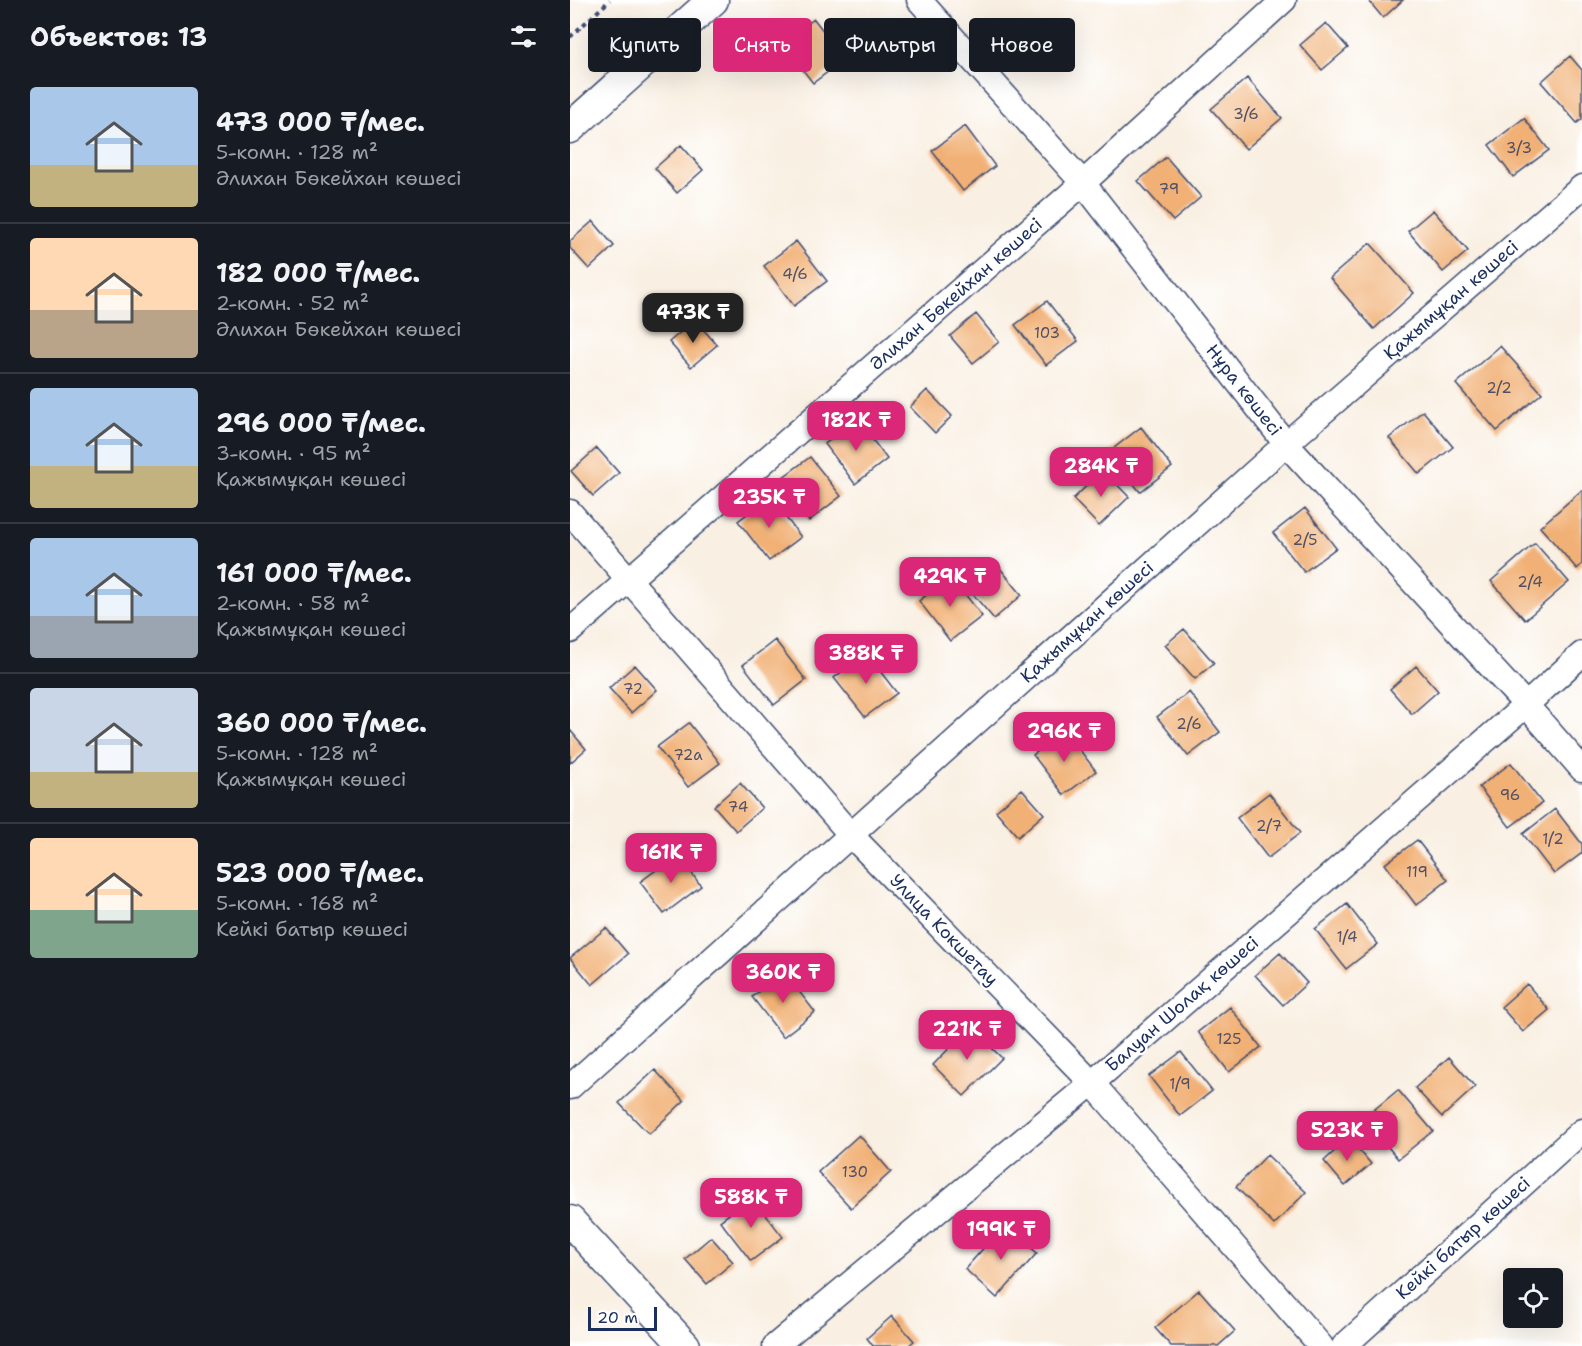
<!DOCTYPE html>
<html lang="ru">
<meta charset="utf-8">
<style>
:root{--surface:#171b24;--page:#20242c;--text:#f1f3f6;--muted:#9ea1a6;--line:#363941;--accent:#db2777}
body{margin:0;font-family:"Shantell Sans",sans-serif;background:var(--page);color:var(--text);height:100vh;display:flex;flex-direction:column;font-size:22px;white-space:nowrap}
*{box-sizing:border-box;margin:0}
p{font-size:20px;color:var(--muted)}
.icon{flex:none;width:33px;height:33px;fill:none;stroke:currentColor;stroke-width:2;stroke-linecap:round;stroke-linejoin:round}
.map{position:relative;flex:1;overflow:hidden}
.drawer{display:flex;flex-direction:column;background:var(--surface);width:570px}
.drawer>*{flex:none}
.guide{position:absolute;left:18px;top:18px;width:570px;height:54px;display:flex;gap:12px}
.tools{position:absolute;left:933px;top:1268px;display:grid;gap:12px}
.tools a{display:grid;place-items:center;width:60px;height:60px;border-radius:6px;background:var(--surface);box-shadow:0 6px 24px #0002;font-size:30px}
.scale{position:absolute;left:18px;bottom:15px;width:69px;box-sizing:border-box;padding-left:6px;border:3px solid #1b2f5e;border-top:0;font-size:16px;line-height:21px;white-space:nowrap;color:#1b2f5e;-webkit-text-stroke:4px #fff;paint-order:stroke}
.price{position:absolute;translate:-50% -51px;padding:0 14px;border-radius:12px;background:var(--accent);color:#fff;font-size:20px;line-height:39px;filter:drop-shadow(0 2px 3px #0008)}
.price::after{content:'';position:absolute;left:50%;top:36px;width:18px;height:14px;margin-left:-9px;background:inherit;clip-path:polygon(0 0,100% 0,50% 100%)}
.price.selected{background:#222;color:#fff}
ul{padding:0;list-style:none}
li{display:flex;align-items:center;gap:18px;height:150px;padding:0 30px}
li+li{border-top:2px solid var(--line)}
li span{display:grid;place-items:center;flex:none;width:168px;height:120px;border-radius:6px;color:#555}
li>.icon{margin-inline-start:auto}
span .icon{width:72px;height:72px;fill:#fffc;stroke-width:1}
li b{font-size:26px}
h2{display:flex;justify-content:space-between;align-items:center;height:72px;padding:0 30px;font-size:26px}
.tag{padding:0 21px;border-radius:6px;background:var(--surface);box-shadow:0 6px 24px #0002;font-size:21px;line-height:54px}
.tag.selected{background:var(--accent);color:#fff}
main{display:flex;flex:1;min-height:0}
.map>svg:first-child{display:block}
.building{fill:#f1b074}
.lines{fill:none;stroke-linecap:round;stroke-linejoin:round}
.minor-casing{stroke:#3c4c72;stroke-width:27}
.tertiary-casing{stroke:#3c4c72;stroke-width:33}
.path{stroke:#3c4c72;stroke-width:4;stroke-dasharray:4.5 4.5;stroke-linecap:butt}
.minor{stroke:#fff;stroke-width:24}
.tertiary{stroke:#fff;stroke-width:30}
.labels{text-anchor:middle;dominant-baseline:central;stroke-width:5;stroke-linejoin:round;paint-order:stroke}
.number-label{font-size:15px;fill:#504f64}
.street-label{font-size:18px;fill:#1b2f5e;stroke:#fff}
</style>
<main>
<section class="drawer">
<h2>Объектов: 13<svg class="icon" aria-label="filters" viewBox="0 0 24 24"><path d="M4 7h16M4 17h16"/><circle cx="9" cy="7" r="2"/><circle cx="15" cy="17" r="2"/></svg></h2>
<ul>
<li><span style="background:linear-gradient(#a9c7e8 65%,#c2b280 0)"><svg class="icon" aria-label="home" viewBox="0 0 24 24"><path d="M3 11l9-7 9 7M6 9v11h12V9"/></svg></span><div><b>473 000 ₸/мес.</b><p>5-комн. · 128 m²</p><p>Әлихан Бөкейхан көшесі</p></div></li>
<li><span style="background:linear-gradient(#ffd9b3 60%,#b9a48a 0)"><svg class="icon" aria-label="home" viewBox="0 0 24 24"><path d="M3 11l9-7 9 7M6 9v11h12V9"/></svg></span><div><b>182 000 ₸/мес.</b><p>2-комн. · 52 m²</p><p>Әлихан Бөкейхан көшесі</p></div></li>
<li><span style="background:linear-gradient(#a9c7e8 65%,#c2b280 0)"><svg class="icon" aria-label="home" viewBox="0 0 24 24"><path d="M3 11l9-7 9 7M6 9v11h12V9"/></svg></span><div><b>296 000 ₸/мес.</b><p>3-комн. · 95 m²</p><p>Қажымұқан көшесі</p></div></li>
<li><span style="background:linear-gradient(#a9c7e8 65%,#9aa5b1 0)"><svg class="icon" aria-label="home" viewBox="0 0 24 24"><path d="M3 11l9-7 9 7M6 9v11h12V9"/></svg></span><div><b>161 000 ₸/мес.</b><p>2-комн. · 58 m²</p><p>Қажымұқан көшесі</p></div></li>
<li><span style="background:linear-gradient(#c9d6e8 70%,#c2b280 0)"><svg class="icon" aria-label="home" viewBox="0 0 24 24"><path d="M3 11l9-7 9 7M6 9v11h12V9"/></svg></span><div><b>360 000 ₸/мес.</b><p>5-комн. · 128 m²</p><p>Қажымұқан көшесі</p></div></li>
<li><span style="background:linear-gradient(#ffd9b3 60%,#7fa58c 0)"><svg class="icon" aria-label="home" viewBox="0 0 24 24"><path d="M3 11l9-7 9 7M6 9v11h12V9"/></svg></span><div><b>523 000 ₸/мес.</b><p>5-комн. · 168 m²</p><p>Кейкі батыр көшесі</p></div></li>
</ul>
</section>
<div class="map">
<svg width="1012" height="1346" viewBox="0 0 1012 1346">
<rect width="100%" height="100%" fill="#fff"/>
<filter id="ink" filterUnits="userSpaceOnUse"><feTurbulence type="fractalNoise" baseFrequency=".0167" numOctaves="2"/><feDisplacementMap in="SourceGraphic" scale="12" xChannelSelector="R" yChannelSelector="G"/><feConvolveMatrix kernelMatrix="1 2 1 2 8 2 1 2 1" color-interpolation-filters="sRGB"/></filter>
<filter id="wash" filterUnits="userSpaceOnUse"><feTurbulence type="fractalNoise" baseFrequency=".008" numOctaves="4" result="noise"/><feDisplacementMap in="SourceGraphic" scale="24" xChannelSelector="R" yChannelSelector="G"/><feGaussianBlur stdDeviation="1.35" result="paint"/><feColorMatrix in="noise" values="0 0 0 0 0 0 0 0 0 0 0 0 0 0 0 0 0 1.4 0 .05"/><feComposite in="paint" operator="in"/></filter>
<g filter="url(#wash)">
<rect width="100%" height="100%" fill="#f9f0e3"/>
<g id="blocks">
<path class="building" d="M798 0H833L813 18Z
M244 19 275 59 243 83 212 43Z
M756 23 778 48 752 70 730 45Z
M1000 56 1012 70V119L1007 123 971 82Z
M677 78 712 118 676 149 641 109Z
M954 118 979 150 943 177 919 145Z
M395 126 425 166 393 191 362 151Z
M111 145 133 170 107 193 85 168Z
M596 157 631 197 603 221 568 181Z
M863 210 898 251 873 272 838 231Z
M23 221 44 246 19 269 0 248V241Z
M226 241 257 281 224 306 194 266Z
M800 243 844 293 804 329 760 278Z
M477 301 508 341 476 365 445 325Z
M406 314 429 342 403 363 380 336Z
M125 320 147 345 121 367 99 342Z
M930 346 972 393 927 431 886 384Z
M357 390 382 416 365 433 340 407Z
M853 411 883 447 849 474 819 438Z
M287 419 317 459 285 484 255 444Z
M571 427 602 467 570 492 539 452Z
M27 448 49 473 23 496 1 471Z
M240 457 271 496 239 521 208 481Z
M533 470 559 497 529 526 503 499Z
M1012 490V564L1007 569 970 527Z
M200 497 231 537 199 561 168 521Z
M735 508 766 548 734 572 703 533Z
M965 543 999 582 955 620 921 581Z
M429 567 452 595 424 619 401 592Z
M381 576 412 616 380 641 349 601Z
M614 629 644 663 625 679 595 645Z
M205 640 236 680 204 705 173 665Z
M296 653 327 693 295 717 264 678Z
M65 665 87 690 61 713 39 688Z
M846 666 868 691 842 714 820 689Z
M619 692 650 732 618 756 587 717Z
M119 723 150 763 118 787 87 747Z
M0 730 16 749 0 763Z
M495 731 526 771 494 795 463 755Z
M941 763 972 803 940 827 909 787Z
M170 783 192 808 166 831 144 806Z
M452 789 474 814 448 837 426 811Z
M699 793 730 833 698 858 667 818Z
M985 809 1012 844V853L984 874 953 834Z
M847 840 878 880 846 905 815 864Z
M108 854 131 886 94 914 70 882Z
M777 904 808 944 776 969 745 929Z
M36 928 58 954 22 985 0 958Z
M710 953 737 983 713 1005 685 975Z
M214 972 245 1012 213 1037 182 997Z
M957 984 979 1010 953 1032 931 1007Z
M660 1007 691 1047 659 1072 628 1032Z
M400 1027 432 1058 394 1096 363 1065Z
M611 1052 642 1091 610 1116 579 1076Z
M879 1057 905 1087 872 1117 845 1088Z
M85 1070 114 1101 79 1134 49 1103Z
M828 1090 863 1131 828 1159 794 1118Z
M289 1135 321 1172 281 1208 248 1172Z
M779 1138 801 1164 775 1186 754 1161Z
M697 1155 736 1192 704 1225 666 1187Z
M182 1197 213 1237 181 1261 150 1221Z
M435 1224 467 1253 427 1298 395 1269Z
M141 1237 163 1262 137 1284 115 1259Z
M629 1290 665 1331 648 1346H601L585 1328Z
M322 1316 344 1341 338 1346H303L297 1338Z"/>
</g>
</g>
<g filter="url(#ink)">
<use href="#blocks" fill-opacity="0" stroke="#3c4c72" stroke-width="1.5"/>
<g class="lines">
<defs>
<path id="minor" d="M349 0 513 183 716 444 956 705 1012 769
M0 512 280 834 522 1083 751 1346
M0 631 513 183 714 0
M0 1087 716 444 1012 187
M205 1346 522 1083 956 705 1012 654
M774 1346 1012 1131"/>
<path id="tertiary" d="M0 128 143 0
M0 1221 115 1346"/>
</defs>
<use href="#minor" class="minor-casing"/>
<use href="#tertiary" class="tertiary-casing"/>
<path class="path" d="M0 37 40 0"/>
<use href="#minor" class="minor"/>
<use href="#tertiary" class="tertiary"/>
</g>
</g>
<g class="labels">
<g class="number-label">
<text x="676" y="114">3/6</text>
<text x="949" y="148">3/3</text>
<text x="599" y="189">79</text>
<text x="225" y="274">4/6</text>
<text x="477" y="333">103</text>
<text x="929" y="388">2/2</text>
<text x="735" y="540">2/5</text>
<text x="960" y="582">2/4</text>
<text x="63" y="689">72</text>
<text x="619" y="724">2/6</text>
<text x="118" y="755">72а</text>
<text x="940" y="795">96</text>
<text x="168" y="807">74</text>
<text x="699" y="826">2/7</text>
<text x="983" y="839">1/2</text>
<text x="847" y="872">119</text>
<text x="777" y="937">1/4</text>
<text x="659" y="1039">125</text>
<text x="610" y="1084">1/9</text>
<text x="285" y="1172">130</text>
</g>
<g class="street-label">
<text transform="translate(386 294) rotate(-41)">Әлихан Бөкейхан көшесі</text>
<text transform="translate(881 300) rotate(-41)">Қажымұқан көшесі</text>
<text transform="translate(674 390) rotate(52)">Нұра көшесі</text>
<text transform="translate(517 622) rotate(-42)">Қажымұқан көшесі</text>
<text transform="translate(374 930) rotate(46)">Улица Кокшетау</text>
<text transform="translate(612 1004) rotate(-41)">Балуан Шолақ көшесі</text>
<text transform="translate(893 1238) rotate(-42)">Кейкі батыр көшесі</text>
</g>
</g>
</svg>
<div class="tools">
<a><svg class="icon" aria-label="locate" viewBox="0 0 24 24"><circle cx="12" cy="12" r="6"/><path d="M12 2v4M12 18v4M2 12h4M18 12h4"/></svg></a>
</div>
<div class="scale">20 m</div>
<b class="price selected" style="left:123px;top:344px">473K ₸</b>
<b class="price" style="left:286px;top:452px">182K ₸</b>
<b class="price" style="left:531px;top:498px">284K ₸</b>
<b class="price" style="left:199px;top:529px">235K ₸</b>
<b class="price" style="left:380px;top:608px">429K ₸</b>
<b class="price" style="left:296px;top:685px">388K ₸</b>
<b class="price" style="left:494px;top:763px">296K ₸</b>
<b class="price" style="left:101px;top:884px">161K ₸</b>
<b class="price" style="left:213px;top:1004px">360K ₸</b>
<b class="price" style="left:397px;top:1061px">221K ₸</b>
<b class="price" style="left:777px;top:1162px">523K ₸</b>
<b class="price" style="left:181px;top:1229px">588K ₸</b>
<b class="price" style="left:431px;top:1261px">199K ₸</b>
<div class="guide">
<a class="tag">Купить</a>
<a class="tag selected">Снять</a>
<a class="tag">Фильтры</a>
<a class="tag">Новое</a>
</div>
</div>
</main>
